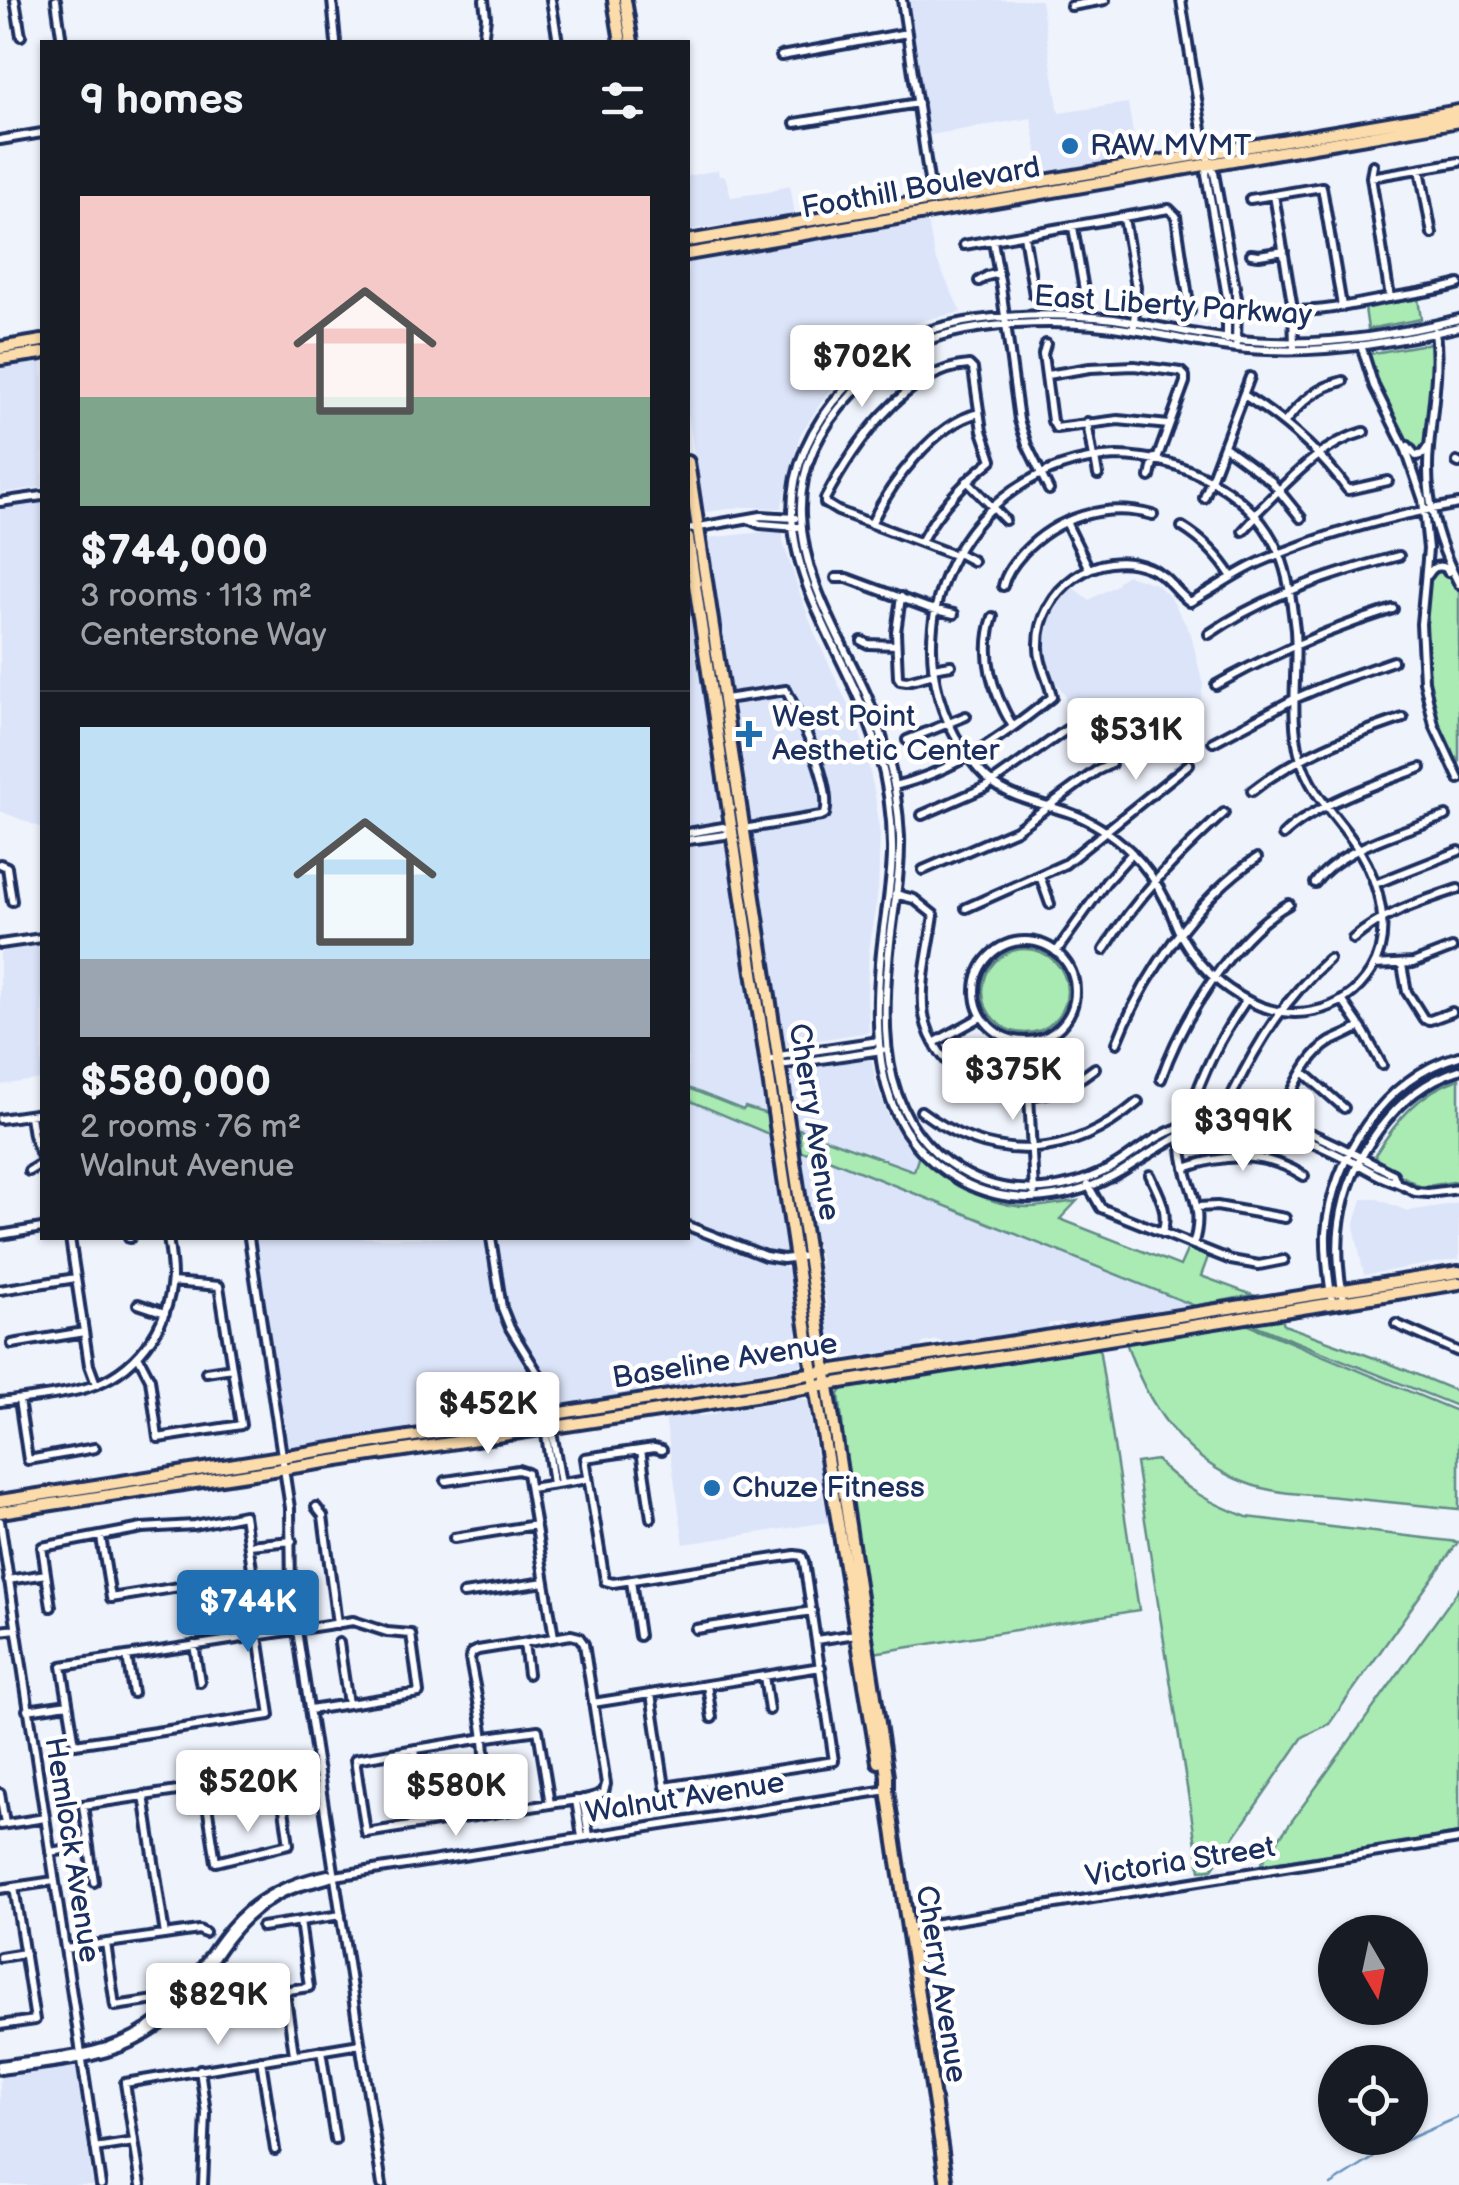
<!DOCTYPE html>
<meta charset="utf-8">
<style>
:root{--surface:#171b24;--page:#242831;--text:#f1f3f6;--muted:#9ea1a6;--line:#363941;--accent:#1f6fb2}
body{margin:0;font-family:"Balsamiq Sans",sans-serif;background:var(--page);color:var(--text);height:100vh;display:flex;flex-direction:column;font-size:38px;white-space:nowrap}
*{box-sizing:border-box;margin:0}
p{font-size:32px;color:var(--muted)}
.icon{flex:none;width:55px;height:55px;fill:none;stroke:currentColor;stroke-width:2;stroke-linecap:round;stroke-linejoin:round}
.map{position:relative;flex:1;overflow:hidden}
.drawer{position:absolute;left:40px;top:40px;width:650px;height:1200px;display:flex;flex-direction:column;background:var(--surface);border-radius:0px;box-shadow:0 2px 8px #0004}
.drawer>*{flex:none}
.needle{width:65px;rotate:171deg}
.fabs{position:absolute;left:1318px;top:1915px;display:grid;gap:20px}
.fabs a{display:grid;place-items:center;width:110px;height:110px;border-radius:50%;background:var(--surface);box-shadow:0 2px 8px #0004;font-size:50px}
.price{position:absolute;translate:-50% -85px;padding:0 22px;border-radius:10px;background:#fff;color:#222;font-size:32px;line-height:65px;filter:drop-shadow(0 2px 5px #0008)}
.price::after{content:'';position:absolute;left:50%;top:60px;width:30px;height:22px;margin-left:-15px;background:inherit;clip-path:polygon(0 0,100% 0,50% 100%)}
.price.current{background:var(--accent);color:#fff}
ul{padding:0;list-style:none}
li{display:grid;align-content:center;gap:20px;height:530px;padding:0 40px}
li+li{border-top:2px solid var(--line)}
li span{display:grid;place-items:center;height:310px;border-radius:0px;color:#555}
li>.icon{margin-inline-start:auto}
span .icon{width:180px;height:180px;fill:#fffc;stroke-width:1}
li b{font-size:42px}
h2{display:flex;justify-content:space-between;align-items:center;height:120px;padding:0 40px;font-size:42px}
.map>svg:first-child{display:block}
.built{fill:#dce4f9}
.green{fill:#aaeab3;stroke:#628c88;stroke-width:2.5}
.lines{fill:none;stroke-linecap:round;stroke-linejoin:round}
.stream{stroke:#6893bd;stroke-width:2.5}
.minor-casing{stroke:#1b2f5e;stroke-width:14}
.major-casing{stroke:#1b2f5e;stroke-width:18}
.minor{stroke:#fff;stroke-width:6}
.major{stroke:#fddcac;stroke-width:10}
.poi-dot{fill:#1f6fb2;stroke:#fff;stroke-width:4}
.labels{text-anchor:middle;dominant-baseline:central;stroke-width:9;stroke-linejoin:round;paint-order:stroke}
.poi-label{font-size:30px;fill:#1b2f5e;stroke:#fff;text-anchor:start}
.street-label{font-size:30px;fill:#1b2f5e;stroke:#fff}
</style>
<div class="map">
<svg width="1459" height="2185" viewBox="0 0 1459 2185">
<rect width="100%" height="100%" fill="#eff3fc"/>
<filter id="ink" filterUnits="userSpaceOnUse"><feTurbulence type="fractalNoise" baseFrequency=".01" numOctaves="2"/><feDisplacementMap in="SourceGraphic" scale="20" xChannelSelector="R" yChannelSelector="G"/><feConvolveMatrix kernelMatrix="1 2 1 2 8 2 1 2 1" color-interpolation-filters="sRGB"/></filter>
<g filter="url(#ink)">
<path class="built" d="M908 0H1041L1059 113 1128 103 1137 157 1041 172 1031 118 930 135Z
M718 170 719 176H725L731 197 769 192 790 185 795 215 688 230V176Z
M928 223 935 257 961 312 925 320 902 329 871 349 846 373 826 395 800 435 781 508 742 507 707 512 702 510 688 411V263L778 246H796L836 236 869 233 902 225Z
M42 360V487L0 493V367Z
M42 503V828L0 811V510Z
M783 530V542L799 591 815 634 857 724 865 749 875 795 880 836 878 890 869 951 867 994 869 1032 786 1045 758 878 707 538Z
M1127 575 1156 584 1171 598 1191 634 1203 685 1199 713 1186 736 1165 749 1141 755 1114 750 1098 742 1087 732 1065 701V695L1055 681 1046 656V640L1051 617 1064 596 1072 587 1089 600 1118 584 1117 582Z
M688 596 722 812 715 823 718 841 728 849 767 1114 746 1108 744 1111 688 1088Z
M42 945V1079L0 1085V952Z
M871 1056 876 1084 890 1120 919 1155 915 1171 799 1129 790 1073 792 1068Z
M688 1100 771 1135 788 1244 785 1267 793 1274 799 1321 797 1332 802 1362 798 1366 757 1372 710 1383 651 1389 646 1392 561 1405 554 1402 539 1404 534 1409 292 1447 286 1443 273 1446 241 1238H688Z
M801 1152 813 1153 826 1158 1195 1306 1068 1325 1063 1322 1049 1324 1046 1329 971 1341 946 1344 937 1340 923 1343 920 1348 836 1359 832 1355 826 1319 827 1307 819 1266 821 1262 813 1234Z
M1362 1199H1377L1408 1211 1459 1203V1259L1364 1275 1354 1226Z
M800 1398 809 1401 815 1451 824 1482 822 1492 829 1522 684 1544 665 1417 695 1413 700 1416 715 1414 719 1409 732 1406 749 1407Z
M71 2065 76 2068 93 2185H0V2076Z"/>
<path class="green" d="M1418 298 1421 319 1368 329 1365 308Z
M1432 343 1433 394 1425 447 1422 452 1417 453C1391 430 1378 386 1368 354Z
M1441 569 1446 572 1459 592V771C1450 761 1447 748 1442 735 1426 692 1421 648 1427 602 1429 589 1428 574 1441 569Z
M983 991a42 42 0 1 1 84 0a42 42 0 1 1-84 0Z
M1459 1079V1181L1421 1187 1377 1161 1375 1155C1396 1121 1420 1091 1459 1079Z
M688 1088 743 1110 745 1107 767 1114 771 1135 688 1100Z
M799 1129 914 1171 919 1155C943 1181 992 1207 1028 1207 1044 1207 1061 1203 1077 1201L1060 1219 1180 1266 1188 1248 1208 1257 1201 1276 1253 1295 1195 1306 826 1158 813 1153 801 1152Z
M1271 1318 1282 1319 1284 1325 1391 1364 1459 1392V1407L1247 1322Z
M1244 1323 1459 1412V1509C1418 1505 1378 1501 1337 1497 1307 1494 1274 1494 1246 1483 1183 1460 1146 1403 1126 1342Z
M1099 1347 1139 1610 873 1653 841 1450 843 1430 839 1394 845 1386Z
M1156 1460C1186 1489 1207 1502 1247 1517L1458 1542 1329 1724 1303 1737 1212 1869 1200 1870 1136 1463Z
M1459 1589V1833L1260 1865Z"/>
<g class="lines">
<path class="stream" d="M1331 2185 1392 2146 1459 2117"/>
<defs>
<path id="minor" d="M15 0 21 36
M56 0 62 42
M332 0 336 42
M551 0 558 42
M902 0 932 200
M1181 0 1206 154 1214 173 1237 298 1236 343
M1071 6 1105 0
M483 42 486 17 484 0
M781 56 907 33
M795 123 918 103
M0 140 42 133
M1208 165 1206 174 1227 297V340
M1373 165 1371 177 1390 298
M1420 169 1432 234
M1371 177 1459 162
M1274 195 1293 309 1294 347
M1250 199 1322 187 1342 306
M1124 218 1136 287 1134 326
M1073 227 1085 296
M1024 235 1034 295
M993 241 1001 287 1019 420 1027 445 1049 490
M964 245 1169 209 1176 216 1190 311
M1251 254 1259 255 1284 251
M979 281 987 276 999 273
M1259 307C1300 317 1347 306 1388 298 1412 294 1436 291 1459 284
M1459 319C1399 334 1334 345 1272 342 1218 341 1167 327 1114 319 1055 312 962 313 908 339 884 351 864 369 846 388 813 423 792 464 792 513 794 580 833 639 859 699 881 748 893 800 892 854 891 891 883 926 880 963 873 1047 877 1136 961 1181 1013 1209 1073 1200 1122 1171 1157 1150 1178 1130 1221 1126 1268 1121 1312 1141 1353 1162 1365 1167 1377 1176 1389 1180 1398 1183 1406 1186 1415 1192L1428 1193 1459 1189
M1435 331C1440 371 1432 409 1429 448 1424 497 1437 542 1459 584
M1046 344 1043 354 1052 421 1056 428 1118 420 1169 425
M1361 345 1374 386 1406 450 1423 500 1428 549 1421 624 1424 681 1434 725 1459 779
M1047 375 1090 368 1134 366 1181 372 1185 376V382L1157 459
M1244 395C1285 421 1319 450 1348 490L1388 481
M1087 422 1093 458
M1285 422C1302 401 1316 388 1343 381
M1408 446 1416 456 1423 454 1427 448
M1225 447 1271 481 1301 518
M1117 456C1182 457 1252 490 1279 553 1289 576 1292 605 1295 630 1298 673 1289 715 1300 757 1310 795 1339 818 1359 850 1380 884 1393 934 1371 971 1358 992 1338 1006 1314 1011 1261 1022 1208 982 1183 939 1176 928 1173 915 1167 903 1158 884 1145 866 1130 851 1113 835 1093 821 1070 813 1036 801 1003 798 979 770 873 647 958 462 1117 456Z
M1095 458 1098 475
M1457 462 1459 463
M1150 477 1154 458
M967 481 1005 520
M1204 498 1250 377
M0 502 42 496
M1254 515C1287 483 1319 444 1364 432
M750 520 760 524 797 527
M1066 522 1089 569
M871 524C891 483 933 424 979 413
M1182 527C1203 540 1219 556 1232 577
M688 529 761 516 795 518
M1243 531 1256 517
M921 542C938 509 963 483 992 460L982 431 973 369 969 365C905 369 852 448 825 499V503L838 511 954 555
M956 552 973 561
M1428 575C1432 568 1437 564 1446 568L1448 572
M836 578H847L928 608 954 614
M1003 586C1006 573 1014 563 1023 553 1057 517 1105 502 1153 515
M901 597 896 632 898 677 900 680 907 681 934 674
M993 617C980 656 993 692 1012 725
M1209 634C1265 595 1334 573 1399 556
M862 641 868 644 896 645
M933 668 951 665
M1216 685C1273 653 1330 629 1393 609
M725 699 786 690C800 717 833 786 825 814L821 816 743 829
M907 740 966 716
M1213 742 1294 699 1336 681 1393 661
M894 786C954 772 1005 735 1052 697 1049 679 1038 664 1039 644 1039 590 1097 546 1149 568 1169 576 1175 592 1190 602 1213 590 1234 574 1258 563 1323 534 1389 516 1459 504
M1252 791C1296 756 1350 736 1403 718
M922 815 986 787 1066 730
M688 833 723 827 731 830
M1283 835C1316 804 1378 783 1421 768
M688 840 725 835 731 831
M0 864 7 867 12 901
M923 870 1016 830 1096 771 1111 764
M1040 876 1050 904
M1315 883C1340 848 1406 830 1446 816
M1375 884 1459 851
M895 894 914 899 934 915C930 944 919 986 924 1015 934 1071 994 1105 1048 1093 1066 1088 1081 1079 1095 1068
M966 908 1065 864 1189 764
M1353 939C1383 913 1422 901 1458 889
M975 991a50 50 0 1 1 100 0a50 50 0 1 1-100 0Z
M0 944 42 938
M1104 950C1136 897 1179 854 1224 813
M1056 952 1106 882 1132 853
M1374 965 1413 963 1452 948
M1402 965 1407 992 1424 1019 1430 1020 1452 1012
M1342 1000 1364 1032 1382 1065
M934 1043 981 1017
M1117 1043C1142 978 1197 897 1257 858
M768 1062 779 1056 879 1041
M780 1065 882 1050
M1303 1072 1344 1108
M1161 1079C1181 1021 1234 934 1289 904
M1233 1093C1258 1042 1286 997 1329 959
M1029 1095 1034 1192
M1286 1103C1298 1081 1308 1055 1330 1042 1340 1037 1351 1033 1360 1027
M921 1111C992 1165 1070 1160 1138 1102
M30 1116 33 1135 42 1157
M0 1119 42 1113
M1185 1168C1225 1153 1266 1152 1304 1176
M29 1171 42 1163
M1150 1175C1159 1195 1170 1212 1162 1233
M1396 1181 1393 1174C1345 1150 1295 1118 1239 1117 1207 1116 1174 1126 1147 1144 1134 1152 1122 1163 1107 1170 1060 1194 1005 1198 959 1170 884 1125 881 1041 888 963 891 921 901 880 900 837 898 789 886 741 867 696 841 638 803 581 801 515 799 467 819 428 852 394 867 377 883 362 904 351 962 318 1068 319 1133 330 1178 337 1221 349 1267 350 1331 353 1397 342 1459 327
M1088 1185 1101 1208 1231 1260 1259 1265 1284 1260
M1197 1207 1217 1206 1285 1218
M688 1226 765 1256 783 1259 809 1256
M0 1235 42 1228
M70 1238 89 1365 96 1384
M129 1238H130
M249 1238 290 1508 291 1591 382 2185
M491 1238 502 1308 510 1328 539 1375 547 1416 551 1426 561 1483
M1193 1245C1207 1203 1184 1187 1182 1147 1182 1135 1187 1122 1191 1110 1203 1070 1222 1035 1246 1000
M0 1290 76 1278
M1344 1301C1339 1276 1336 1249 1340 1223 1349 1158 1395 1090 1459 1070
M1332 1303C1329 1280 1325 1257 1326 1233 1332 1158 1384 1077 1459 1056
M138 1304 165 1313
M1396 1324 1459 1352
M12 1344 84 1332
M138 1356 150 1379 158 1438 241 1425 219 1286 172 1282
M206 1372 232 1368
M19 1400 28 1460 95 1448
M0 1402C28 1398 58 1396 86 1388 135 1373 169 1328 172 1277 172 1264 170 1250 168 1238
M545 1427 553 1484
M641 1450 651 1518
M446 1481 518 1470 527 1473 554 1637
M530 1488 588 1479
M316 1507 323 1516 337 1624
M0 1521 101 2185
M454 1538 536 1525
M249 1545 292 1541
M8 1580 46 1574
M631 1581 639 1636
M463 1594 545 1582
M51 1607 42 1547 142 1528 194 1525 244 1515 253 1575 111 1598 101 1537
M696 1629 812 1611
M0 1631 16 1629
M258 1636 270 1715 75 1744 62 1666 353 1621 387 1632 411 1634 419 1693 310 1710
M816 1640 856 1634
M339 1643 348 1704
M524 1643 528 1674
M194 1645 200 1682
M127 1656 133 1693
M764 1676 769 1710
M707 1685 712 1718
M651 1694 665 1787 834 1761 804 1562 802 1556 795 1555 613 1583 605 1581 585 1458 654 1448 662 1450
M593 1703 821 1667
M27 1710 68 1704
M415 1749 420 1783
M484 1773C489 1744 475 1690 470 1659L472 1653 478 1650 571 1635 579 1637 584 1644 606 1784 604 1792C589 1801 567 1801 550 1804L366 1833 355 1759 478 1739 488 1737 538 1730 550 1804
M204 1786 216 1862 289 1844 279 1775
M0 1793 5 1824
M144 1795 165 1935
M583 1799 589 1836
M576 1800 582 1837
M0 1825 45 1818
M50 1852 89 1846
M94 1882 83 1805 319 1770
M0 1889 54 1881
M262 1927 341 1915
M907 1928 1459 1839
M106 1943 115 2006 155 2000
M65 1949 199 1930 205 1933
M0 1957 25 1953
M285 1991 294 2054
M208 1999 214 2001 309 1987 300 1921
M0 2025 35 2020 14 1887
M321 2050 335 2140
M261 2060 275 2150
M0 2065C49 2057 105 2057 147 2028 185 2003 201 1962 230 1928 256 1897 289 1882 328 1874L334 1876
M200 2069 206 2113 203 2185
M0 2070C49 2063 104 2061 148 2034 194 2006 209 1954 247 1918 262 1904 279 1893 298 1887 311 1883 323 1881 335 1876L887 1790
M95 2148 134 2142
M141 2185 125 2083 360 2044"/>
<path id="major" d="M614 0 621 42
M625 0 632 42
M688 241 1459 111
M688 254 1459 121
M0 348 42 341
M0 359 42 353
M688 462 887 1776V1790L947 2185
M688 538 815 1386 878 1762
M0 1501 1459 1272
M0 1512 704 1404 1459 1283"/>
</defs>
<use href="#minor" class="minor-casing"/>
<use href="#major" class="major-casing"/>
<use href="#minor" class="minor"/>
<use href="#major" class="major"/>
</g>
</g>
<g class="poi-dot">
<circle cx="1070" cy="146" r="10"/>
<path d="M744 719h10v10h10v10h-10v10h-10v-10h-10v-10h10z"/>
<circle cx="712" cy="1488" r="10"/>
</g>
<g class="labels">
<g class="poi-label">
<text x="1090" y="146">RAW MVMT</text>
<text x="772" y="717">West Point<tspan x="772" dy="34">Aesthetic Center</tspan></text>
<text x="732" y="1488">Chuze Fitness</text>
</g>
<g class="street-label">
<text transform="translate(921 188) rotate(-10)">Foothill Boulevard</text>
<text transform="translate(1173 306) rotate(4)">East Liberty Parkway</text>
<text transform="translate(814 1122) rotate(81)">Cherry Avenue</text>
<text transform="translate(725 1361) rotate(-9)">Baseline Avenue</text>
<text transform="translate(685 1798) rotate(-9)">Walnut Avenue</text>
<text transform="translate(72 1850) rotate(81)">Hemlock Avenue</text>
<text transform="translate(1180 1862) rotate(-9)">Victoria Street</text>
<text transform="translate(941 1984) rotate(81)">Cherry Avenue</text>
</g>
</g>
</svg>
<div class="fabs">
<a><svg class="needle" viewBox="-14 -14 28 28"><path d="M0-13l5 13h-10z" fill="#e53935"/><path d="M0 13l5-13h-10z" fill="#9ea1a6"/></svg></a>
<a><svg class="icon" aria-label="locate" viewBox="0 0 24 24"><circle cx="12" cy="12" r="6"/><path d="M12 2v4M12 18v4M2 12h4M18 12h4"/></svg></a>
</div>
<b class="price" style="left:862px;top:410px">$702K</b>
<b class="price" style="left:1136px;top:783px">$531K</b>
<b class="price" style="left:1013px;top:1123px">$375K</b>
<b class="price" style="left:1243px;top:1174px">$399K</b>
<b class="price" style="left:488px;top:1457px">$452K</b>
<b class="price current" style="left:248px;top:1655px">$744K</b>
<b class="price" style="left:248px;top:1835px">$520K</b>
<b class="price" style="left:456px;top:1839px">$580K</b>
<b class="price" style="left:218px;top:2048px">$829K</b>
<section class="drawer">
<h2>9 homes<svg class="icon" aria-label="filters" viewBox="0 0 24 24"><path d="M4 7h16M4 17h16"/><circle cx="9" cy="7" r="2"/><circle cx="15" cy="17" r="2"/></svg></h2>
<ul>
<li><span style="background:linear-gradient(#f6c9c9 65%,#7fa58c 0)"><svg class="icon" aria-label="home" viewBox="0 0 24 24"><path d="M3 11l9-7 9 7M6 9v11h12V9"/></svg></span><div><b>$744,000</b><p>3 rooms · 113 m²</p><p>Centerstone Way</p></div></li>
<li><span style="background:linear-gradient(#bfe0f5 75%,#9aa5b1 0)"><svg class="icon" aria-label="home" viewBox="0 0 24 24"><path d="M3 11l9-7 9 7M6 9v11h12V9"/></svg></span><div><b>$580,000</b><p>2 rooms · 76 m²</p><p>Walnut Avenue</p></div></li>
</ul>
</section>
</div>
